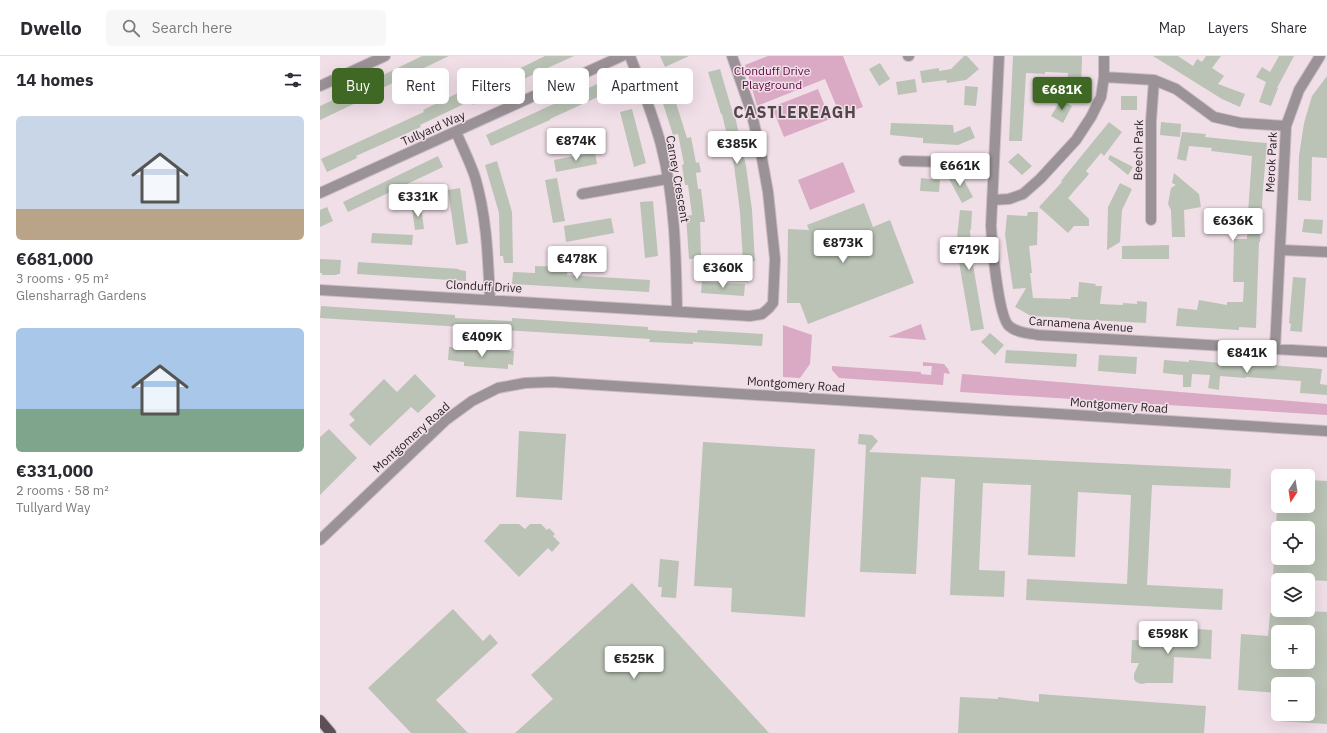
<!DOCTYPE html>
<meta charset="utf-8">
<style>
:root{--surface:#fff;--page:#f7f7f7;--text:#2b2b33;--muted:#7c7c81;--line:#e1e1e2;--accent:#3f6824}
body{margin:0;font-family:"IBM Plex Sans",sans-serif;background:var(--page);color:var(--text);height:100vh;display:flex;flex-direction:column;font-size:15px;white-space:nowrap}
*{box-sizing:border-box;margin:0}
p{font-size:13px;color:var(--muted)}
.icon{flex:none;width:22px;height:22px;fill:none;stroke:currentColor;stroke-width:2;stroke-linecap:round;stroke-linejoin:round}
.map{position:relative;flex:1;overflow:hidden}
.side{display:flex;flex-direction:column;background:var(--surface);width:320px}
.side>*{flex:none}
.guide{position:absolute;left:12px;top:12px;width:380px;height:36px;display:flex;gap:8px}
.needle{width:26px;rotate:192deg}
.tools{position:absolute;left:951px;top:413px;display:grid;gap:8px}
.tools a{display:grid;place-items:center;width:44px;height:44px;border-radius:6px;background:var(--surface);box-shadow:0 4px 16px #0002;font-size:20px}
.price{position:absolute;translate:-50% -34px;padding:0 9px;border-radius:4px;background:#fff;color:#222;font-size:13px;line-height:26px;filter:drop-shadow(0 1px 2px #0008)}
.price::after{content:'';position:absolute;left:50%;top:24px;width:12px;height:9px;margin-left:-6px;background:inherit;clip-path:polygon(0 0,100% 0,50% 100%)}
.price.on{background:var(--accent);color:#fff}
ul{padding:0;list-style:none}
li{display:grid;align-content:center;gap:8px;height:212px;padding:0 16px}
li span{display:grid;place-items:center;height:124px;border-radius:6px;color:#555}
li>.icon{margin-inline-start:auto}
span .icon{width:72px;height:72px;fill:#fffc;stroke-width:1}
li b{font-size:17px}
h2{display:flex;justify-content:space-between;align-items:center;height:48px;padding:0 16px;font-size:17px}
.pill{padding:0 14px;border-radius:6px;background:var(--surface);box-shadow:0 4px 16px #0002;font-size:14px;line-height:36px}
.pill.on{background:var(--accent);color:#fff}
header{display:flex;align-items:center;gap:24px;box-sizing:border-box;height:56px;padding:0 20px;background:var(--surface);border-bottom:1px solid var(--line)}
header strong{font-size:19px}
nav{display:flex;gap:22px;margin-inline-start:auto;font-size:14px}
.search{width:280px;height:36px;background:var(--page);display:flex;align-items:center;gap:10px;box-sizing:border-box;padding:0 14px;border-radius:6px;color:var(--muted);font-size:15px}
main{display:flex;flex:1;min-height:0}
.map>svg:first-child{display:block}
.green{fill:#daaac4}
.building{fill:#bac3b5;fill-rule:evenodd}
.lines{fill:none;stroke-linecap:round;stroke-linejoin:round}
.minor-casing{stroke:#ccbcc4;stroke-width:12}
.tertiary-casing{stroke:#ccbcc4;stroke-width:12}
.primary-casing{stroke:#ccbcc4;stroke-width:12}
.minor{stroke:#9a9296;stroke-width:10}
.tertiary{stroke:#9a9296;stroke-width:10}
.primary{stroke:#5c4f56;stroke-width:10}
.labels{text-anchor:middle;dominant-baseline:central;stroke-width:3;stroke-linejoin:round;paint-order:stroke}
.park-label{font-size:12px;fill:#5e0943;stroke:#f1dfe8}
.street-label{font-size:12px;fill:#251e22;stroke:#f1dfe8}
.district-label{font-size:16px;font-weight:bold;letter-spacing:1px;fill:#52444b;stroke:#f1dfe8}
</style>
<header>
<strong>Dwello</strong>
<div class="search"><svg class="icon" aria-label="search" viewBox="0 0 24 24"><circle cx="10" cy="10" r="6"/><path d="M15 15l6 6"/></svg>Search here</div>
<nav><a>Map</a><a>Layers</a><a>Share</a></nav>
</header>
<main>
<section class="side">
<h2>14 homes<svg class="icon" aria-label="filters" viewBox="0 0 24 24"><path d="M4 7h16M4 17h16"/><circle cx="9" cy="7" r="2"/><circle cx="15" cy="17" r="2"/></svg></h2>
<ul>
<li><span style="background:linear-gradient(#c9d6e8 75%,#b9a48a 0)"><svg class="icon" aria-label="home" viewBox="0 0 24 24"><path d="M3 11l9-7 9 7M6 9v11h12V9"/></svg></span><div><b>€681,000</b><p>3 rooms · 95 m²</p><p>Glensharragh Gardens</p></div></li>
<li><span style="background:linear-gradient(#a9c7e8 65%,#7fa58c 0)"><svg class="icon" aria-label="home" viewBox="0 0 24 24"><path d="M3 11l9-7 9 7M6 9v11h12V9"/></svg></span><div><b>€331,000</b><p>2 rooms · 58 m²</p><p>Tullyard Way</p></div></li>
</ul>
</section>
<div class="map">
<svg width="1007" height="677" viewBox="0 0 1007 677">
<rect width="100%" height="100%" fill="#f1dfe8"/>
<path class="green" d="M448 0H523L543 51 520 59 505 23 437 50 425 9Z
M498 33 510 63 464 81 452 51Z
M523 106 535 136 490 154 478 124Z
M601 268 606 284 568 281Z
M463 269 492 279 490 308 480 322 463 321Z
M603 306 624 308 628 313 630 318 624 317 623 329 519 322 512 314V310L601 316V318L611 319 612 310H603Z
M642 318 1007 348V359L640 336Z"/>
<path class="building" d="M102 0H129L58 34 59 36 0 64V50L62 21 61 20Z
M225 0H254L210 20 153 49 148 38Z
M340 0H369L345 11Z
M644 0H647L659 13 646 24 627 27 626 24 602 27 600 15 619 12V15L631 13Z
M693 0H762L761 35 747 34 748 17 725 16V18L706 17 702 85H689Z
M833 0H858L873 10 877 3 882 6 886 0H901L892 12 904 20 898 28 925 38 920 51 902 43Z
M959 0H974L957 32H958L951 50 939 46 946 26 936 21 942 11 950 16Z
M560 7 570 23 559 30 549 13Z
M400 13 414 61 415 60 426 110 432 154 435 205 423 206 420 156 414 109 402 58H401L388 16Z
M1007 20V102L992 101 991 145 978 144 979 100 984 67 992 40Z
M288 23 293 34 230 63V64L171 90 166 79Z
M595 23 597 36 578 39 576 26Z
M645 30 658 31 656 50 644 49Z
M352 34 367 82 371 81 376 107 379 106 381 116 376 117 378 133H381L385 166H380L381 202 369 203 366 160 372 159 368 129H365L362 109 364 108 358 78 353 79 340 38Z
M140 36 146 47 100 69 101 71 36 100 37 102 7 116 1 103 104 56 103 54Z
M801 40H817V54H801Z
M741 44 752 50 743 67 731 60Z
M312 53 326 107 314 111 300 56Z
M789 66 802 76 784 100 781 97 766 115 769 118 748 142 769 163V170H754L748 177 719 151 742 126 741 125Z
M841 66 861 68 860 81 840 79Z
M571 67 633 69 634 77 650 70 655 82 638 89 603 87V82L570 79Z
M862 76 886 78 885 81 934 86 947 87 943 133 940 186H939L936 272 919 271V274L856 270 858 252 877 254 879 244 907 249V246H923L924 226H913L914 183H927L928 167 917 166 918 156 928 157 932 100 891 95 892 92 869 90 866 105 857 103Z
M275 96 277 108 236 116 234 104Z
M698 97 712 110 702 119 688 106Z
M790 99 813 111 808 119 788 103Z
M118 100 123 111 28 156 23 146Z
M177 105 192 156 193 207H184L183 200H180L179 157 165 109Z
M629 116 640 117 653 141 642 147 629 123Z
M854 117 879 138 881 151 864 154 865 181H852L851 154 848 148 851 132 856 129 852 127Z
M237 122 245 165 233 167 225 124Z
M601 122 620 124 619 136 600 135Z
M800 127 812 133 802 154 800 186 787 194 788 151Z
M140 132 148 187 136 189 128 134Z
M333 145 338 200 325 202 320 146Z
M544 147 553 171 570 164 594 227 488 268 480 247H467L468 173 489 174 487 169Z
M7 151 13 165 0 171V154Z
M101 151 104 173 95 174 92 152Z
M640 154 652 155 651 174H650L652 203 664 273 651 275 639 206 637 181Z
M708 156H718L717 189 709 190 712 217H710L713 242 751 243V241H758L759 226 776 228 775 230H782L780 248 803 249V247L817 248V245L827 246 826 267 750 263V262L711 260 695 251 706 232 693 233 685 179 687 159 707 160Z
M291 162 294 177 246 186 244 170Z
M984 163 1003 164 1002 178 982 176Z
M52 177 93 179 92 189 51 187Z
M849 189V203H802V190Z
M0 203 21 204 20 218H17V219H2V217H0Z
M38 206 139 213V214L146 215V225L37 218Z
M215 210 248 211 247 219 330 224 329 236 192 228 193 216 215 217Z
M973 221 986 222 982 276 970 275 971 268 969 267Z
M382 226 425 228 424 240 381 237Z
M1 250 135 259V262L192 265V262L328 271V274L377 277 378 274 443 278 442 290 373 286V288L329 286 330 283 185 274V277L142 275V271L0 262Z
M670 277 684 289 675 299 661 286Z
M129 291 194 295 193 309 188 308V313L144 310V306L128 304Z
M686 294 757 298 756 311 685 307Z
M779 299 817 301 816 318 778 315Z
M844 304 869 306V304L923 309V307L1002 313 1000 328 1007 329V339L980 337 981 325 926 321V322L900 320 899 334 888 332 890 319 872 318 871 331H863V319L843 317Z
M95 318 116 340 98 357 91 351 50 390 29 369 35 364 29 358 64 323 77 336Z
M9 373 37 402 0 439V381Z
M199 375 246 378 242 444 196 441Z
M539 378 552 379 558 385 549 396 911 413 910 432 832 429 827 529 903 533 902 554 706 544 707 523 807 528 811 439 758 436 755 501 708 499 711 429 663 427 659 514 685 515 684 541 630 539 635 423 601 421 596 518 540 516 546 389 538 388Z
M383 386 495 393 485 561 411 556 412 532 374 530Z
M988 424 1007 425V525L953 522 954 502H988V472H956L957 450H988Z
M180 468H199L205 473 210 468H221L227 474 229 472 235 478 233 480 240 487 232 496 228 492 199 521 164 485Z
M340 503 359 505 356 542 341 541 342 531H338Z
M312 527 342 560 449 677H195L233 643 211 619Z
M133 553 163 585 170 578 178 587 116 644 148 677H91L48 632Z
M965 554 1007 556V668L958 665V658H988V628H958V637L918 634 921 578 948 580 950 557 964 558ZM958 576H988V606H958Z
M863 572 892 574 891 603 854 601 853 627H827L821 628 816 626 814 623V618L819 607H811L812 584 862 586Z
M719 638 886 650 884 677H638L640 641 678 643V641L719 646Z"/>
<g class="lines">
<defs>
<path id="minor" d="M310 0C321 29 333 59 341 89 355 143 356 199 357 255
M588 0H589
M679 0 671 170C672 187 678 260 689 270 697 277 708 277 718 279L1007 296
M784 21 834 24 856 33 894 61 921 67 966 70
M0 30 65 0
M136 76C142 90 150 106 155 121 167 161 168 203 170 244
M584 105 674 107
M0 137 302 0
M262 138 347 123
M672 144 689 143 703 138 720 123 756 84 771 61 781 41 784 21V0
M831 164V65L834 24
M961 194 1007 196
M0 234 430 260 442 258 449 252 453 247 455 203 448 136 441 97 431 55 412 0
M955 293 966 70 979 34 1000 0"/>
<path id="tertiary" d="M0 484 126 364 152 345 178 332 205 327 232 326 1007 375"/>
<path id="primary" d="M0 664 11 677"/>
</defs>
<use href="#minor" class="minor-casing"/>
<use href="#tertiary" class="tertiary-casing"/>
<use href="#primary" class="primary-casing"/>
<use href="#minor" class="minor"/>
<use href="#tertiary" class="tertiary"/>
<use href="#primary" class="primary"/>
</g>
<g class="labels">
<g class="park-label">
<text x="452" y="14">Clonduff Drive<tspan x="452" dy="14">Playground</tspan></text>
</g>
<g class="street-label">
<text transform="translate(113 72) rotate(-24)">Tullyard Way</text>
<text transform="translate(818 94) rotate(-89)">Beech Park</text>
<text transform="translate(951 106) rotate(-87)">Merok Park</text>
<text transform="translate(358 123) rotate(80)">Carney Crescent</text>
<text transform="translate(164 230) rotate(3)">Clonduff Drive</text>
<text transform="translate(761 268) rotate(4)">Carnamena Avenue</text>
<text transform="translate(476 328) rotate(4)">Montgomery Road</text>
<text transform="translate(799 349) rotate(4)">Montgomery Road</text>
<text transform="translate(91 381) rotate(-42)">Montgomery Road</text>
</g>
<g class="district-label">
<text x="475" y="56">CASTLEREAGH</text>
</g>
</g>
</svg>
<div class="tools">
<a><svg class="needle" viewBox="-14 -14 28 28"><path d="M0-13l5 13h-10z" fill="#e53935"/><path d="M0 13l5-13h-10z" fill="#7c7c81"/></svg></a>
<a><svg class="icon" aria-label="locate" viewBox="0 0 24 24"><circle cx="12" cy="12" r="6"/><path d="M12 2v4M12 18v4M2 12h4M18 12h4"/></svg></a>
<a><svg class="icon" aria-label="layers" viewBox="0 0 24 24"><path d="M12 4l9 5-9 5-9-5zM3 14l9 5 9-5"/></svg></a>
<a>+</a>
<a>−</a>
</div>
<b class="price on" style="left:742px;top:55px">€681K</b>
<b class="price" style="left:256px;top:106px">€874K</b>
<b class="price" style="left:417px;top:109px">€385K</b>
<b class="price" style="left:640px;top:131px">€661K</b>
<b class="price" style="left:98px;top:162px">€331K</b>
<b class="price" style="left:913px;top:186px">€636K</b>
<b class="price" style="left:523px;top:208px">€873K</b>
<b class="price" style="left:649px;top:215px">€719K</b>
<b class="price" style="left:257px;top:224px">€478K</b>
<b class="price" style="left:403px;top:233px">€360K</b>
<b class="price" style="left:162px;top:302px">€409K</b>
<b class="price" style="left:927px;top:318px">€841K</b>
<b class="price" style="left:848px;top:599px">€598K</b>
<b class="price" style="left:314px;top:624px">€525K</b>
<div class="guide">
<a class="pill on">Buy</a>
<a class="pill">Rent</a>
<a class="pill">Filters</a>
<a class="pill">New</a>
<a class="pill">Apartment</a>
</div>
</div>
</main>
